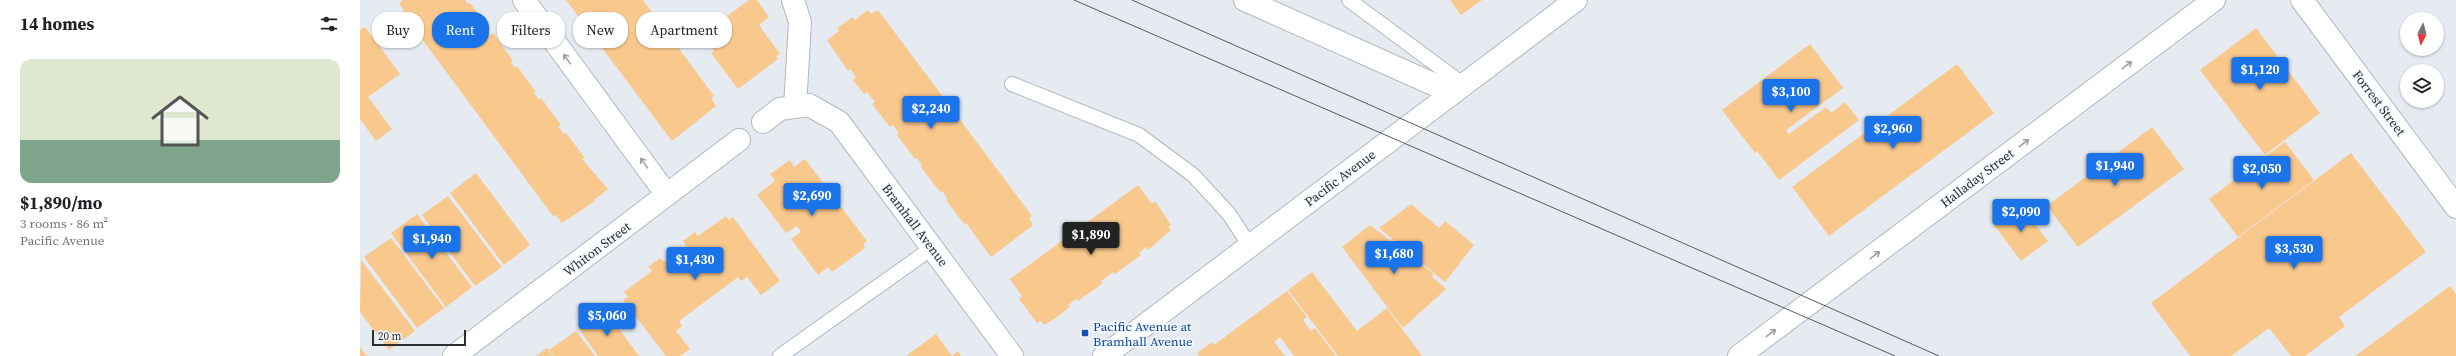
<!DOCTYPE html>
<meta charset="utf-8">
<style>
:root{--surface:#fff;--page:#f6f6f6;--text:#202124;--muted:#757577;--line:#e0e0e0;--accent:#1a73e8}
body{margin:0;font-family:"Source Serif 4",serif;background:var(--page);color:var(--text);height:100vh;display:flex;flex-direction:column;font-size:15px;white-space:nowrap}
*{box-sizing:border-box;margin:0}
p{font-size:13px;color:var(--muted)}
.icon{flex:none;width:22px;height:22px;fill:none;stroke:currentColor;stroke-width:2;stroke-linecap:round;stroke-linejoin:round}
.map{position:relative;flex:1;overflow:hidden}
.drawer{display:flex;flex-direction:column;background:var(--surface);width:360px}
.drawer>*{flex:none}
.top-card{position:absolute;left:12px;top:12px;width:380px;height:36px;display:flex;gap:8px}
.needle{width:26px;rotate:186deg}
.tools{position:absolute;left:2040px;top:12px;display:grid;gap:8px}
.tools a{display:grid;place-items:center;width:44px;height:44px;border-radius:50%;background:var(--surface);box-shadow:0 1px 3px #0004;font-size:20px}
.scale{position:absolute;left:12px;bottom:10px;width:94px;box-sizing:border-box;padding-left:4px;border:2px solid #2b2d2f;border-top:0;font-size:11px;line-height:14px;white-space:nowrap;color:#2b2d2f;-webkit-text-stroke:3px #f2f9fe;paint-order:stroke}
.price{position:absolute;translate:-50% -34px;padding:0 9px;border-radius:4px;background:var(--accent);color:#fff;font-size:13px;line-height:26px;filter:drop-shadow(0 1px 2px #0008)}
.price::after{content:'';position:absolute;left:50%;top:24px;width:12px;height:9px;margin-left:-6px;background:inherit;clip-path:polygon(0 0,100% 0,50% 100%)}
.price.current{background:#222;color:#fff}
ul{padding:0;list-style:none}
li{display:grid;align-content:center;gap:8px;height:212px;padding:0 20px}
li+li{border-top:1px solid var(--line)}
li span{display:grid;place-items:center;height:124px;border-radius:12px;color:#555}
li>.icon{margin-inline-start:auto}
span .icon{width:72px;height:72px;fill:#fffc;stroke-width:1}
li b{font-size:17px}
h2{display:flex;justify-content:space-between;align-items:center;height:48px;padding:0 20px;font-size:17px}
.pill{padding:0 14px;border-radius:16px;background:var(--surface);box-shadow:0 1px 3px #0004;font-size:14px;line-height:36px}
.pill.current{background:var(--accent);color:#fff}
main{display:flex;flex:1;min-height:0}
.map>svg:first-child{display:block}
.building{fill:#f9c88d}
.lines{fill:none;stroke-linecap:round;stroke-linejoin:round}
.service-casing{stroke:#b2b8bd;stroke-width:16}
.minor-casing{stroke:#b2b8bd;stroke-width:24}
.tertiary-casing{stroke:#b2b8bd;stroke-width:24}
.service{stroke:#fff;stroke-width:14}
.minor{stroke:#fff;stroke-width:22}
.tertiary{stroke:#fff;stroke-width:22}
.tram{stroke:#585b5e;stroke-width:1}
.oneway{stroke:#a0a0a1}
.transit-dot{fill:#1a4fb4;stroke:#f2f9fe;stroke-width:1.5}
.labels{text-anchor:middle;dominant-baseline:central;stroke-width:3.5;stroke-linejoin:round;paint-order:stroke}
.street-label{font-size:13px;fill:#2b2d2f;stroke:#f2f9fe}
.transit-label{font-size:13px;fill:#164399;stroke:#f2f9fe;text-anchor:start}
</style>
<main>
<section class="drawer">
<h2>14 homes<svg class="icon" aria-label="filters" viewBox="0 0 24 24"><path d="M4 7h16M4 17h16"/><circle cx="9" cy="7" r="2"/><circle cx="15" cy="17" r="2"/></svg></h2>
<ul>
<li><span style="background:linear-gradient(#dfe7d0 65%,#7fa58c 0)"><svg class="icon" aria-label="home" viewBox="0 0 24 24"><path d="M3 11l9-7 9 7M6 9v11h12V9"/></svg></span><div><b>$1,890/mo</b><p>3 rooms · 86 m²</p><p>Pacific Avenue</p></div></li>
</ul>
</section>
<div class="map">
<svg width="2096" height="356" viewBox="0 0 2096 356">
<rect width="100%" height="100%" fill="#e5ebf1"/>
<path class="building" d="M43 0H105L108 4 110 3 129 28 127 30 130 35 133 33 153 61 151 63 155 68 157 66 176 92 174 93 179 100 181 98 201 125 198 127 204 134 206 133 225 158 222 159 248 189 234 200 235 201 202 223 196 215 193 216 42 12 44 10 39 3Z
M206 0H283L354 96 351 98 356 106 312 141Z
M389 0H397L409 17 399 25 420 54 416 56 418 59 378 89 351 53 354 51 344 33Z
M1090 0H1122L1101 15Z
M508 10 511 14 518 10 672 216 669 218 673 225 631 257 606 223 604 224 586 200 588 199 582 191 580 192 560 166 562 165 557 158 555 159 537 135 539 133 533 125 530 127 512 104 515 102 507 92 504 94 493 80 496 77 490 69 488 71 467 40 479 31 477 28 493 17 495 20Z
M5 27 40 74 8 97 32 129 16 141 0 119V30Z
M1896 28 1960 113 1905 155 1840 70Z
M1450 44 1483 88 1426 130 1429 134 1466 107 1471 113 1485 102 1499 120 1419 180 1397 151 1395 153 1362 110Z
M1597 64 1634 113 1469 236 1432 187Z
M1792 127 1824 169 1718 247 1687 206Z
M1925 142 1954 180 1878 237 1849 199Z
M1991 153 2066 252 1979 317 1985 326 1945 356H1931L1909 328 1871 356H1830L1791 303Z
M445 159 507 241 503 244 505 248 472 272 468 267 458 275 431 239 441 232 437 226 426 233 397 195 415 181 410 174 430 160 434 167Z
M116 173 170 245 144 265 90 193Z
M778 185 792 204 795 201 811 225 808 227 811 230 788 250 786 247 779 253 781 255 755 274 753 272 741 281 743 283 718 301 716 299 708 305 710 307 694 319 684 325 681 321 677 323 659 299 662 296 650 279Z
M88 196 142 267 115 286 62 215Z
M1051 204 1079 228 1085 221 1114 245 1085 282 1019 228Z
M1660 205 1688 241 1661 261 1634 225Z
M57 214 112 287 86 307 31 233Z
M366 216 369 220 373 217 420 281 401 295 387 277 381 281 378 277 319 321 322 326 316 331 330 349 320 356H306L263 300 268 297 264 292 292 271 288 267 300 258 304 262 308 259 306 257 320 246 322 249 326 246 323 241 335 232 338 236Z
M1010 225 1074 274 1072 277 1086 289 1043 328 982 247Z
M31 238 84 308 57 328 4 257Z
M1 260 55 331 29 350 0 312Z
M952 272 997 331 1027 308 1062 356H978L928 290Z
M2090 286 2096 294V356H1995Z
M927 291 947 317 943 320 951 331 955 328 976 356H934L920 337 914 342 925 356H839L837 353 852 342 854 345Z
M245 310 279 356H238L219 329Z
M216 331 235 356H194L189 350Z
M576 334 592 356 598 351 601 356H546Z
M0 347 7 356H0Z
M187 348 193 356H176Z"/>
<g class="lines">
<defs>
<path id="service" d="M989 0 1104 85
M652 84 779 135 833 175 869 214 890 246
M420 356 572 248"/>
<path id="minor" d="M164 0 307 195
M433 0 440 22 435 107
M885 0 1093 93
M1942 0 2096 207
M403 122 420 109 449 105 479 122 652 356
M94 356 379 140
M1379 356 1854 0"/>
<path id="tertiary" d="M744 356 1216 0"/>
</defs>
<use href="#service" class="service-casing"/>
<use href="#minor" class="minor-casing"/>
<use href="#tertiary" class="tertiary-casing"/>
<use href="#service" class="service"/>
<use href="#minor" class="minor"/>
<use href="#tertiary" class="tertiary"/>
<path class="tram" d="M714 0 1535 356
M772 0 1579 356"/>
</g>
<defs><path id="oneway-shaft" d="M-6 0H5M1.5-3L5.5 0L1.5 3" fill="none" stroke-width="1.6" stroke-linecap="round" stroke-linejoin="round"/></defs>
<g class="oneway">
<use href="#oneway-shaft" transform="translate(207 59) rotate(-126)"/>
<use href="#oneway-shaft" transform="translate(1767 65) rotate(-37)"/>
<use href="#oneway-shaft" transform="translate(1664 143) rotate(-37)"/>
<use href="#oneway-shaft" transform="translate(284 163) rotate(-126)"/>
<use href="#oneway-shaft" transform="translate(1515 255) rotate(-37)"/>
<use href="#oneway-shaft" transform="translate(1411 333) rotate(-37)"/>
</g>
<rect class="transit-dot" x="721" y="329" width="8" height="8" rx="2"/>
<g class="labels">
<g class="street-label">
<text transform="translate(2019 103) rotate(53)">Forrest Street</text>
<text transform="translate(980 178) rotate(-37)">Pacific Avenue</text>
<text transform="translate(1617 178) rotate(-37)">Halladay Street</text>
<text transform="translate(555 225) rotate(53)">Bramhall Avenue</text>
<text transform="translate(237 249) rotate(-37)">Whiton Street</text>
</g>
<g class="transit-label">
<text x="733" y="326">Pacific Avenue at<tspan x="733" dy="15">Bramhall Avenue</tspan></text>
</g>
</g>
</svg>
<div class="tools">
<a><svg class="needle" viewBox="-14 -14 28 28"><path d="M0-13l5 13h-10z" fill="#e53935"/><path d="M0 13l5-13h-10z" fill="#757577"/></svg></a>
<a><svg class="icon" aria-label="layers" viewBox="0 0 24 24"><path d="M12 4l9 5-9 5-9-5zM3 14l9 5 9-5"/></svg></a>
</div>
<div class="scale">20 m</div>
<b class="price" style="left:1900px;top:91px">$1,120</b>
<b class="price" style="left:1431px;top:113px">$3,100</b>
<b class="price" style="left:571px;top:130px">$2,240</b>
<b class="price" style="left:1533px;top:150px">$2,960</b>
<b class="price" style="left:1755px;top:187px">$1,940</b>
<b class="price" style="left:1902px;top:190px">$2,050</b>
<b class="price" style="left:452px;top:217px">$2,690</b>
<b class="price" style="left:1661px;top:233px">$2,090</b>
<b class="price current" style="left:731px;top:256px">$1,890</b>
<b class="price" style="left:72px;top:260px">$1,940</b>
<b class="price" style="left:1934px;top:270px">$3,530</b>
<b class="price" style="left:1034px;top:275px">$1,680</b>
<b class="price" style="left:335px;top:281px">$1,430</b>
<b class="price" style="left:247px;top:337px">$5,060</b>
<div class="top-card">
<a class="pill">Buy</a>
<a class="pill current">Rent</a>
<a class="pill">Filters</a>
<a class="pill">New</a>
<a class="pill">Apartment</a>
</div>
</div>
</main>
